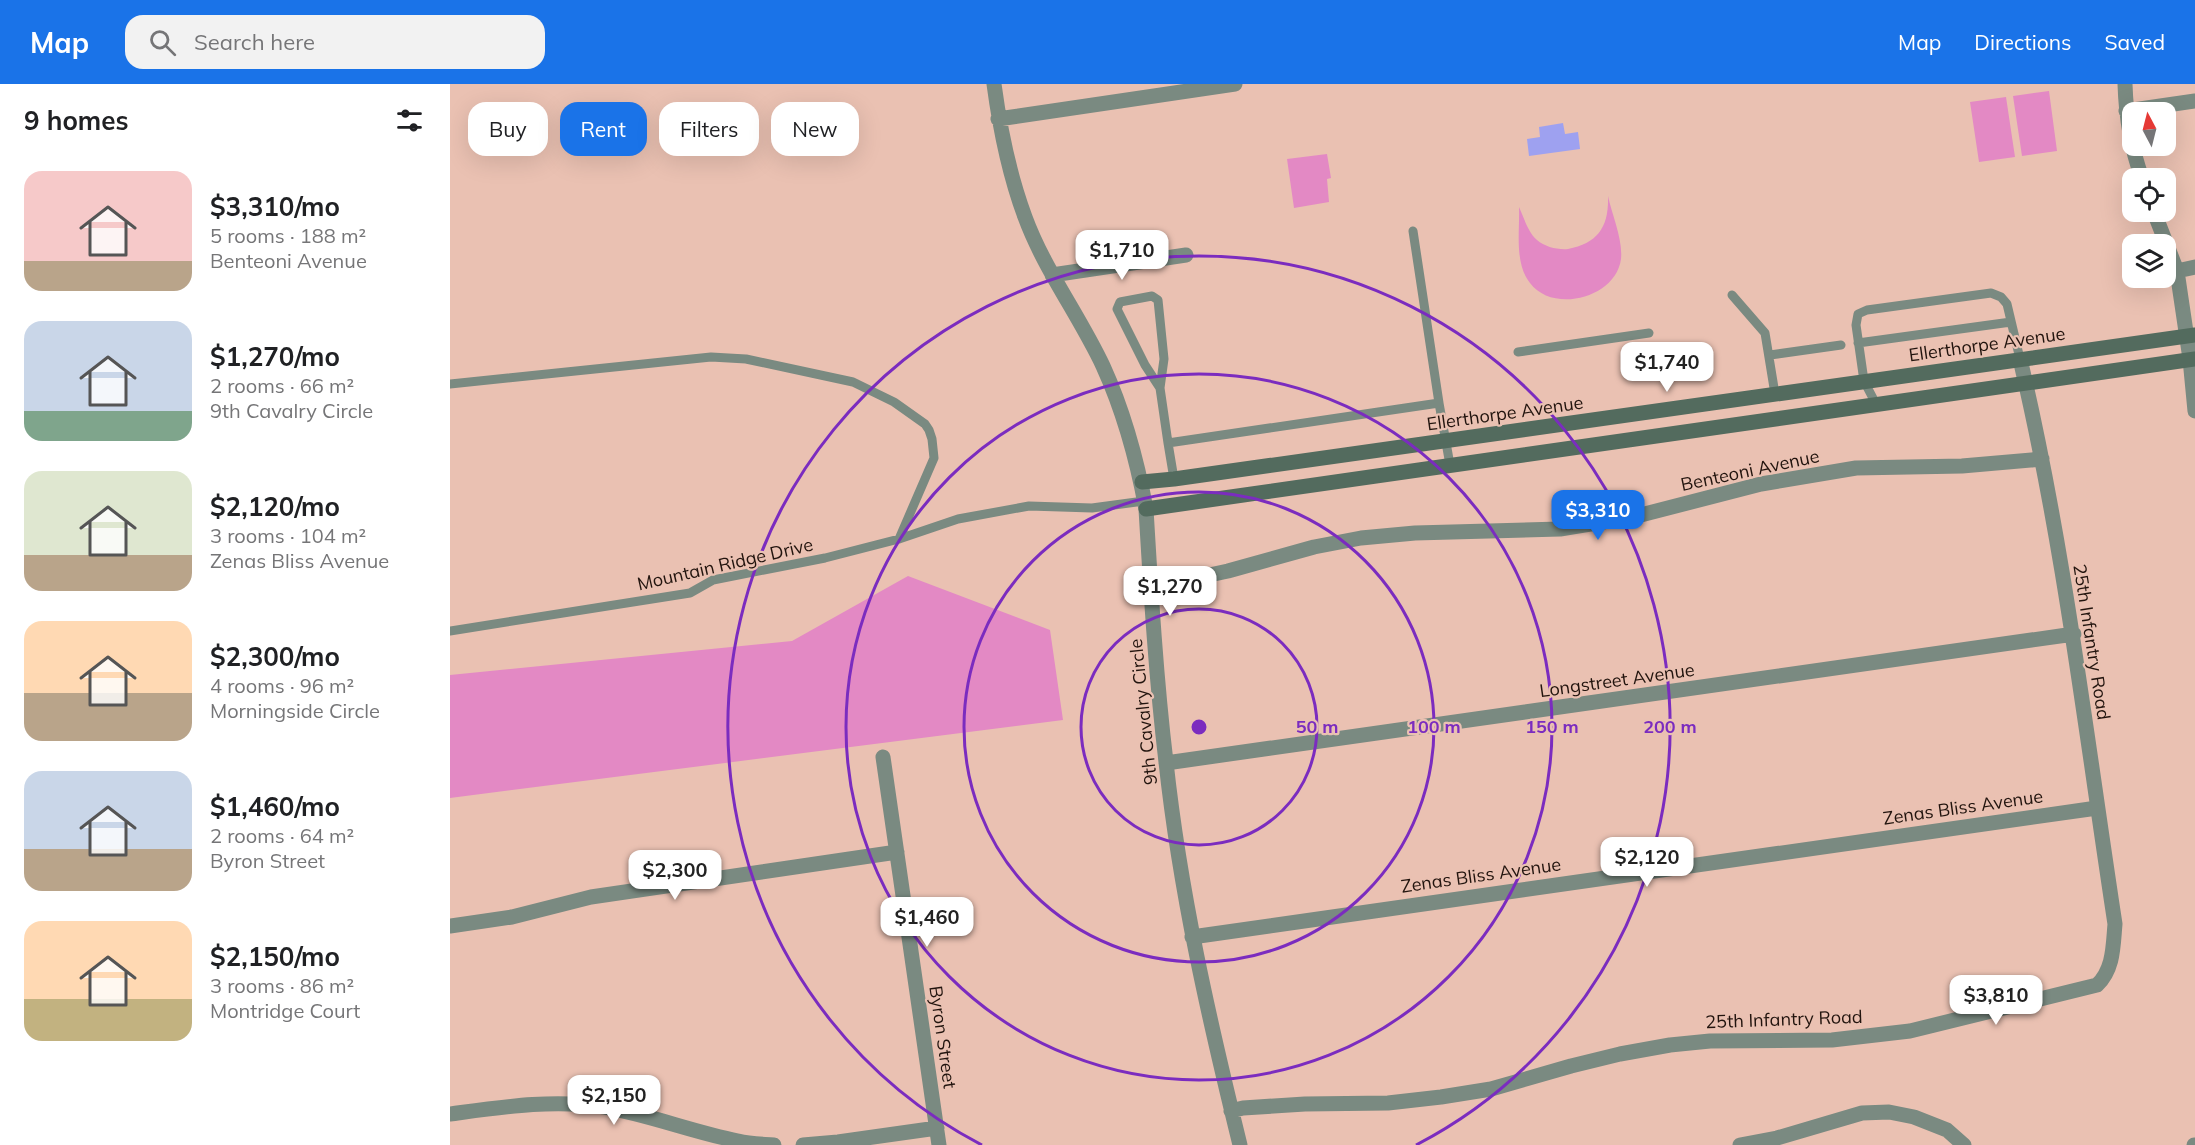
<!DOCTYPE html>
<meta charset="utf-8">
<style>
:root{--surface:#fff;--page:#f2f2f2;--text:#202124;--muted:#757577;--accent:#1a73e8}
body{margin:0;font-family:Mulish,sans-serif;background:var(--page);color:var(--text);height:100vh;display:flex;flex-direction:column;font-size:22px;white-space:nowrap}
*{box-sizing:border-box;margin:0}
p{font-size:20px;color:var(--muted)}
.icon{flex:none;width:33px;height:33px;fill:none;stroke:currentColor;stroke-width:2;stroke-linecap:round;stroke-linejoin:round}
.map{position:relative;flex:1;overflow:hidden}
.drawer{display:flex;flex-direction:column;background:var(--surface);width:450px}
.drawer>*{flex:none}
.hud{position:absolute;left:18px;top:18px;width:570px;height:54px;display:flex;gap:12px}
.needle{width:39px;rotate:353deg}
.buttons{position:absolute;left:1672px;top:18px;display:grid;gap:12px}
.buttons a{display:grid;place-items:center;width:54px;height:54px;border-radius:12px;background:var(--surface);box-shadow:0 6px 24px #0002;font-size:30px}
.price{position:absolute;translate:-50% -51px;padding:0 14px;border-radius:12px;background:#fff;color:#222;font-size:20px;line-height:39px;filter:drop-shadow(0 2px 3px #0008)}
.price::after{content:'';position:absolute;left:50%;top:36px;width:18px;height:14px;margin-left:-9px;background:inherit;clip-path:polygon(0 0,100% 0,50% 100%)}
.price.current{background:var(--accent);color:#fff}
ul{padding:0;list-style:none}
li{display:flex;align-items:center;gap:18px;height:150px;padding:0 24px}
li span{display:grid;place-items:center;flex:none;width:168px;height:120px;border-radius:18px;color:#555}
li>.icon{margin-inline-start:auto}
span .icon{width:72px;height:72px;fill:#fffc;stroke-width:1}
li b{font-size:26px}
h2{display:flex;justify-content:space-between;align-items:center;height:72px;padding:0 24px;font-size:26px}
.pill{padding:0 21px;border-radius:18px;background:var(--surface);box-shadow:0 6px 24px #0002;font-size:21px;line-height:54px}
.pill.current{background:var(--accent);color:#fff}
header{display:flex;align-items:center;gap:36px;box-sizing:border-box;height:84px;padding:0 30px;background:var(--accent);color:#fff}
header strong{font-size:28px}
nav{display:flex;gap:33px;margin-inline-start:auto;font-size:21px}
.search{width:420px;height:54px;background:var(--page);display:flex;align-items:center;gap:15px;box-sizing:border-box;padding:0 21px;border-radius:18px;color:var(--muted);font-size:22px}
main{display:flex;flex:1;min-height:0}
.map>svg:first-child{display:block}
.green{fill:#e389c4}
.water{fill:#9ea1f0}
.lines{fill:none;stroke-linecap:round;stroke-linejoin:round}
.lane{stroke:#7a8a81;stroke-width:9}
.street{stroke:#7a8a81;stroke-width:15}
.secondary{stroke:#536b5e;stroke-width:15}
.ring{fill:none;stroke:#7b2cbf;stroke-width:3}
.labels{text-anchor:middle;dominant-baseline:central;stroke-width:4.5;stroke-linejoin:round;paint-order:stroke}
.street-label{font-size:18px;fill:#22140e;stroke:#eac1b2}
.centre{fill:#7b2cbf;stroke:#eac1b2;stroke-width:3}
.ring-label{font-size:18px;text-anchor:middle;font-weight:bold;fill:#7b2cbf;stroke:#eac1b2;stroke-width:4.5;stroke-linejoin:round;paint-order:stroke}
</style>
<header>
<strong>Map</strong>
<div class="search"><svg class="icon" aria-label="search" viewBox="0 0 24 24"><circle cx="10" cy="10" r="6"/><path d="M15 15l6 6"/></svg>Search here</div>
<nav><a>Map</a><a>Directions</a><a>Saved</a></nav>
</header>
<main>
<section class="drawer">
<h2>9 homes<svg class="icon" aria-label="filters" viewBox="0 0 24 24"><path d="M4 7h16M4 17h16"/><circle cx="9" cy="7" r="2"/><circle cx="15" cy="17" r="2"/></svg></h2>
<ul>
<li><span style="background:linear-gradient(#f6c9c9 75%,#b9a48a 0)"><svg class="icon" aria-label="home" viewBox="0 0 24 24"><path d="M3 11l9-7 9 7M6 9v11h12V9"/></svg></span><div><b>$3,310/mo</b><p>5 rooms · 188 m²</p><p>Benteoni Avenue</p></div></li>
<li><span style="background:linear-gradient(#c9d6e8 75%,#7fa58c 0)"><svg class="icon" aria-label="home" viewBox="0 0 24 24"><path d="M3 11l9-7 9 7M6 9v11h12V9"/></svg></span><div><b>$1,270/mo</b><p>2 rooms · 66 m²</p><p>9th Cavalry Circle</p></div></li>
<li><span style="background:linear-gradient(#dfe7d0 70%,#b9a48a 0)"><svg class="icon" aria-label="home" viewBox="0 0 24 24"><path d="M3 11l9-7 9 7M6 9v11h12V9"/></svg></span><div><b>$2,120/mo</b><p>3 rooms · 104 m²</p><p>Zenas Bliss Avenue</p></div></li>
<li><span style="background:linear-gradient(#ffd9b3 60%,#b9a48a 0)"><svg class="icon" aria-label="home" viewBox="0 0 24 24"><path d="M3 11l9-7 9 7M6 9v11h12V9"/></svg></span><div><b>$2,300/mo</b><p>4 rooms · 96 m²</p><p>Morningside Circle</p></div></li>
<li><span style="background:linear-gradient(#c9d6e8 65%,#b9a48a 0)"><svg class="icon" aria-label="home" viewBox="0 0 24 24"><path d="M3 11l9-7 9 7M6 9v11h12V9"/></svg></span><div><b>$1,460/mo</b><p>2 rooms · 64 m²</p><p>Byron Street</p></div></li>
<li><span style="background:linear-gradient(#ffd9b3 65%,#c2b280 0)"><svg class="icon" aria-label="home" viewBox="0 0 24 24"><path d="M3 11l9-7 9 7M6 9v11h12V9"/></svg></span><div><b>$2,150/mo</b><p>3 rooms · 86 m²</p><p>Montridge Court</p></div></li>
</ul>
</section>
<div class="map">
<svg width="1745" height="1061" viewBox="0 0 1745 1061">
<rect width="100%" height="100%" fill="#eac1b2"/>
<path class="green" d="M1599 7 1607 67 1572 72 1563 12Z
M1556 13 1565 73 1529 78 1520 18Z
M877 70 881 94 877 95 879 118 844 124 837 75Z
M1158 112C1162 131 1173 155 1171 175 1166 214 1103 230 1080 199 1064 179 1070 147 1069 123 1074 134 1078 148 1087 156 1095 163 1108 166 1118 165 1148 159 1159 143 1158 112Z
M458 492 600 546 613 636 0 714V591L342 557Z"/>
<path class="water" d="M1113 39 1115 50 1128 48 1130 65 1079 72 1077 55 1090 53 1089 43Z"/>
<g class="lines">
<path class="lane" d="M963 147 989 319
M1282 211 1315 249 1325 310
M1408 259 1561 238
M1068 268 1199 249
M1320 271 1391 261
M0 300 261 273 296 275 403 298 444 318 475 340 479 346 482 355 484 374 449 455
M710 304 714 275 708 216 702 212 670 218 667 225 695 281 710 304 718 359
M1426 320 1414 297 1406 241 1408 230 1417 226 1541 209 1551 213 1557 220 1570 275
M724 395 718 359 989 319 1000 381
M0 547 240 509 263 496 375 474 449 455 508 435 579 422 642 424 694 417"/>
<path class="street" d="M544 0C550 45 559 90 575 133 594 185 629 231 653 282 674 328 687 376 696 425 701 509 706 594 716 678 730 808 759 935 790 1061
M1675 0C1676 33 1681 64 1692 94
M1676 27 1745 17
M548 35 785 0
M1704 128 1727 187 1740 275 1745 327
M1727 187 1745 183
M602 191 736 171
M701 501H713L778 487 864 463 911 454 965 449 1110 445 1183 433 1311 400 1406 384 1512 382 1592 375
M433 673 489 1061
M716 679 1624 550
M0 842 62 833 141 813 447 768
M742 853 1647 724
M781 1027 793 1024 855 1020 938 1019 991 1013 1041 1005 1121 982 1170 970 1220 961 1260 957 1382 956 1460 947 1647 901C1664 885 1663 861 1665 840 1636 651 1614 461 1570 275
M0 1030C52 1023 102 1015 155 1023 200 1031 243 1048 288 1057 300 1060 312 1060 324 1061
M353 1061 388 1058 487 1044
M1290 1061 1327 1054 1412 1029 1439 1028 1464 1033 1497 1046 1514 1061
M1744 1061H1745"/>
<path class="secondary" d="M692 398 724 395 1745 251
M696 425 1745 275"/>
</g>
<g class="ring">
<circle cx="749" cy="643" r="118"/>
<circle cx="749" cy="643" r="235"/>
<circle cx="749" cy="643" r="353"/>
<path d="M532 1061A471 471 0 1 1 966 1061"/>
</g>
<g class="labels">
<g class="street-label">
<text transform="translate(1537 260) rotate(-8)">Ellerthorpe Avenue</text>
<text transform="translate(1055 329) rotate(-8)">Ellerthorpe Avenue</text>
<text transform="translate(1300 386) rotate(-12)">Benteoni Avenue</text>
<text transform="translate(275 480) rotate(-13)">Mountain Ridge Drive</text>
<text transform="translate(1642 558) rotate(81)">25th Infantry Road</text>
<text transform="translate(1167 596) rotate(-8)">Longstreet Avenue</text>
<text transform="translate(693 628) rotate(-96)">9th Cavalry Circle</text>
<text transform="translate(1513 723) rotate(-8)">Zenas Bliss Avenue</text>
<text transform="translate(1031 791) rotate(-8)">Zenas Bliss Avenue</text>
<text transform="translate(1334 935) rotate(-2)">25th Infantry Road</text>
<text transform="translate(493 953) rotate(82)">Byron Street</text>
</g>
</g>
<circle cx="749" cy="643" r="9" class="centre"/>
<g class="ring-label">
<text x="867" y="649">50 m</text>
<text x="984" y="649">100 m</text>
<text x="1102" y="649">150 m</text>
<text x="1220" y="649">200 m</text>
</g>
</svg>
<div class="buttons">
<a><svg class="needle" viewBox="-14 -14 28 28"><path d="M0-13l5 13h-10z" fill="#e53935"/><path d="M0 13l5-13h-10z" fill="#757577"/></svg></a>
<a><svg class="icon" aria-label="locate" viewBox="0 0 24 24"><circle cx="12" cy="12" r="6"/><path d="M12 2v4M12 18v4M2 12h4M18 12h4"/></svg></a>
<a><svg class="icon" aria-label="layers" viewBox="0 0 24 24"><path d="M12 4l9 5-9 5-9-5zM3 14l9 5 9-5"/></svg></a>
</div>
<b class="price" style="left:672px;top:197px">$1,710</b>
<b class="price" style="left:1217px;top:309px">$1,740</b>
<b class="price current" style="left:1148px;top:457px">$3,310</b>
<b class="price" style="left:720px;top:533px">$1,270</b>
<b class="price" style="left:1197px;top:804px">$2,120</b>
<b class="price" style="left:225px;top:817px">$2,300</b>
<b class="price" style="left:477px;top:864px">$1,460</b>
<b class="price" style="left:1546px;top:942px">$3,810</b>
<b class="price" style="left:164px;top:1042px">$2,150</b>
<div class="hud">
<a class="pill">Buy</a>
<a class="pill current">Rent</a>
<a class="pill">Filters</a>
<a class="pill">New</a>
</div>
</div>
</main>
